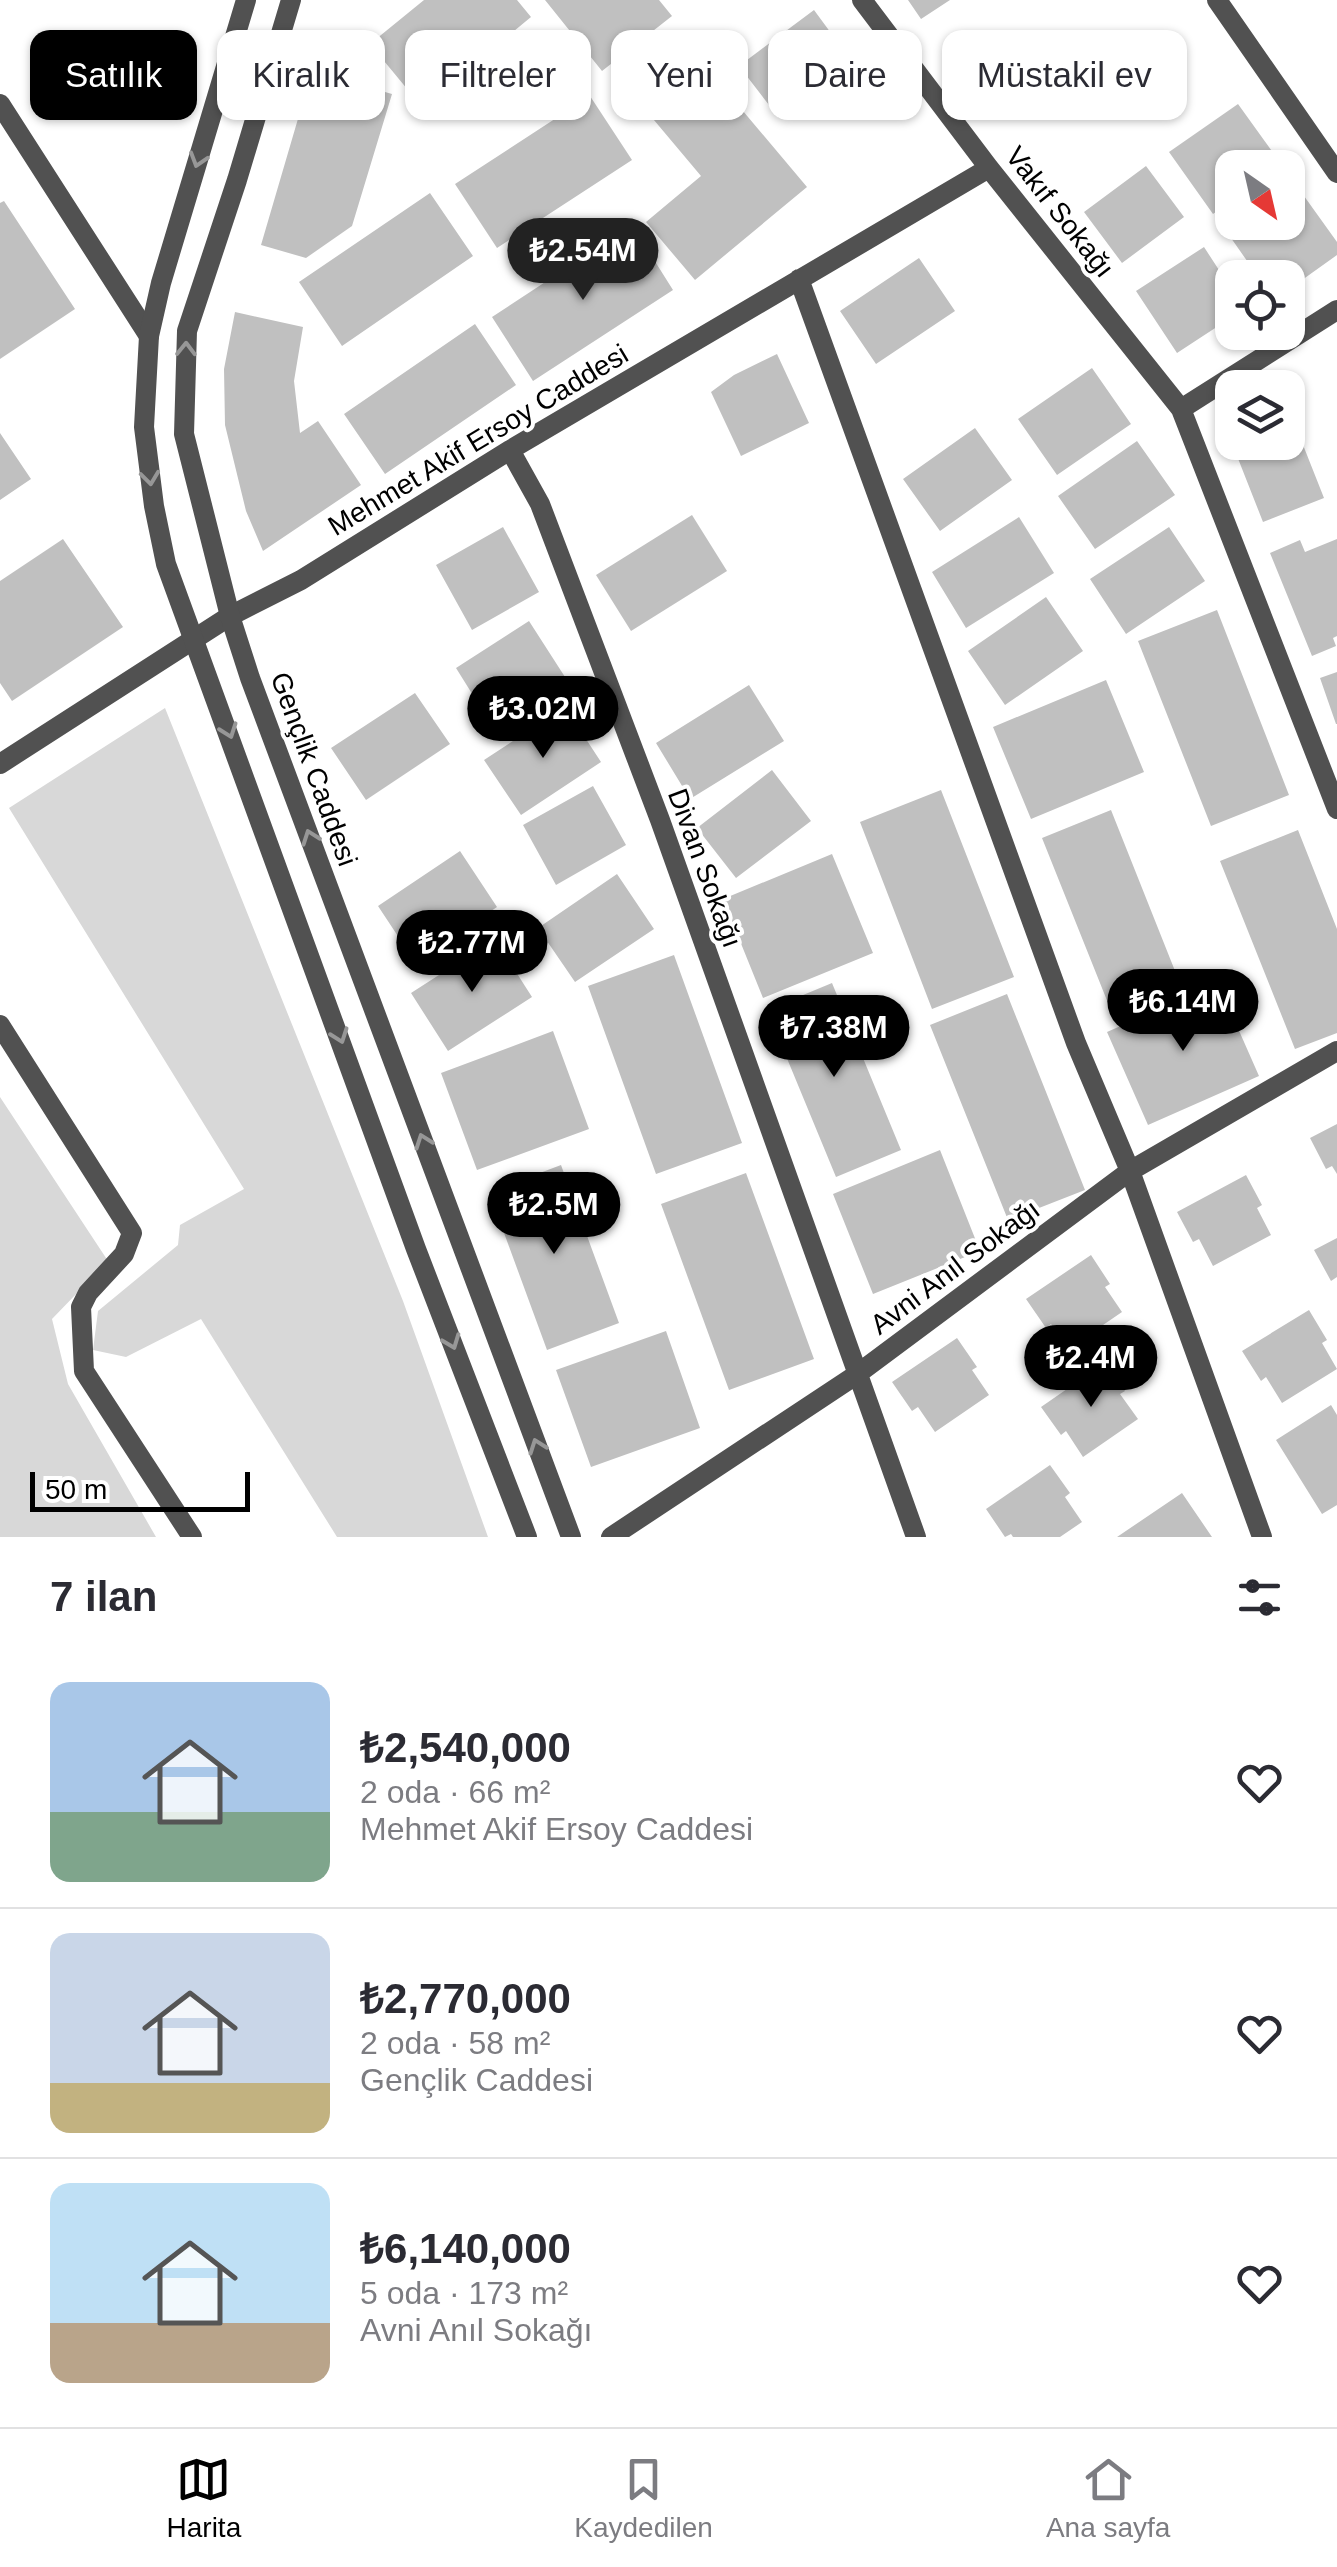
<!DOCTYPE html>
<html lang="tr">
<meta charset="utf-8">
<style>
:root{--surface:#fff;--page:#f7f7f7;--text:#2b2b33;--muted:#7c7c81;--line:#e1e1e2;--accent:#000}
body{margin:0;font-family:Helvetica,sans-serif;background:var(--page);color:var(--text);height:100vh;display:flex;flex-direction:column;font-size:38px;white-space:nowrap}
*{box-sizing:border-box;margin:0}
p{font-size:32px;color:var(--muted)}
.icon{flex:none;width:55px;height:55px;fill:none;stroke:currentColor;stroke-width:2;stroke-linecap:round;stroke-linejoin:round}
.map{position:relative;height:1537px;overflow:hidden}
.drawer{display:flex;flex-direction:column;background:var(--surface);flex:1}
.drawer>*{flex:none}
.guide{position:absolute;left:30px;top:30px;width:1278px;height:90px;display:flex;gap:20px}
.needle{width:65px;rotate:146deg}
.fabs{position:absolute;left:1215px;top:150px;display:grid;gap:20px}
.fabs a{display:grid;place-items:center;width:90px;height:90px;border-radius:20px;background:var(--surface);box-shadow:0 2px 8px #0004;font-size:50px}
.scale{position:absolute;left:30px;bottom:25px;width:220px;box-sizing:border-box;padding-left:10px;border:5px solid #000;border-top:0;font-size:28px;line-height:35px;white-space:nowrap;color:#000;-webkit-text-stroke:8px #fff;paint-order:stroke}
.price{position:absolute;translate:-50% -85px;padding:0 22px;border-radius:35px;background:var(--accent);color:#fff;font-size:32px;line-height:65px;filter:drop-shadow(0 2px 5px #0008)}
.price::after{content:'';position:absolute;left:50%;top:60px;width:30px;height:22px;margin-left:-15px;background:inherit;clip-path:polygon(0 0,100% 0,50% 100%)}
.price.active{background:#222;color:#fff}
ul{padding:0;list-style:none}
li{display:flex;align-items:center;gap:30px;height:250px;padding:0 50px}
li+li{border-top:2px solid var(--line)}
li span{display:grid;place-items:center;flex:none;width:280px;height:200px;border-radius:20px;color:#555}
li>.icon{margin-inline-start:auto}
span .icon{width:120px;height:120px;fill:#fffc;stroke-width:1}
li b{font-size:42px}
h2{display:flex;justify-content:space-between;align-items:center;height:120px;padding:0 50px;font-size:42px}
.pill{padding:0 35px;border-radius:20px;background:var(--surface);box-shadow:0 2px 8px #0004;font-size:35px;line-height:90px}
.pill.active{background:var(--accent);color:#fff}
.dock{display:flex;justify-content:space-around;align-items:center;height:140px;border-top:2px solid var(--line);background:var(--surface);font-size:28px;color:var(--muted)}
.dock a{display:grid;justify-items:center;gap:5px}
.dock .active{color:var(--accent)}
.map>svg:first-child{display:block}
.green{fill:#d8d8d8}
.building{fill:#c0c0c0}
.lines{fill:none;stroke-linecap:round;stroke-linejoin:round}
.minor{stroke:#515151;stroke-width:20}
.tertiary{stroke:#515151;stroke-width:20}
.oneway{stroke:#979797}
.labels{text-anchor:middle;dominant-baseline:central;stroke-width:8;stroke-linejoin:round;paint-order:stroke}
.street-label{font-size:28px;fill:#000;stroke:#fff}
</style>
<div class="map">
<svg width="1337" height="1537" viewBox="0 0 1337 1537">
<rect width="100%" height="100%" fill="#fff"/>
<path class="green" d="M165 708 403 1301 488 1537H337L201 1319 126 1357 93 1350 98 1311 178 1245 180 1225 244 1189 9 808Z
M0 1097 108 1261 52 1319 68 1384 156 1537H0Z"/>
<path class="building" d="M424 0H517L531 17 422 107 370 44Z
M545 0H659L672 16 602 71Z
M908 0H950L921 19Z
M814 10 853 63 779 118 739 66Z
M679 35 807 187 695 280 646 222 701 176 622 82Z
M312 71 392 94 352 226 306 258 261 245Z
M590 96 632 160 497 248 455 184Z
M1238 104 1282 165 1232 168V200L1213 214 1169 152Z
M1146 166 1184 217 1122 263 1084 212Z
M1299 189 1337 242V255L1288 290V278H1259L1231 238 1252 222H1288V197Z
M430 193 473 256 342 346 299 282Z
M4 201 75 309 0 359V203Z
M632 225 673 290 533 381 492 317Z
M1204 247 1232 290V317L1177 353 1136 291Z
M919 258 955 311 876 364 840 311Z
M235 312 303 327 294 381 300 433 318 421 361 485 263 551 246 511 225 425 224 369Z
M475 324 516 385 385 474 344 414Z
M777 354 809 423 741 456 711 392 734 375Z
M1092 368 1131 424 1057 475 1018 419Z
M1288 407 1324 498 1263 522 1226 428 1232 425V442H1288Z
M975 428 1012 480 940 531 903 479Z
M0 433 31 479 0 500Z
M1137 441 1175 495 1095 549 1058 496Z
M692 515 727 571 631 631 596 575Z
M1019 517 1054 573 966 628 932 572Z
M503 527 539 592 472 630 436 565Z
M1169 527 1205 581 1126 634 1090 579Z
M63 539 123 627 12 701 0 683V581Z
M1337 539V636L1333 638 1336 646 1312 656 1270 553 1300 540 1305 552Z
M1046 597 1083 651 1005 705 968 651Z
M1217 610 1289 795 1211 826 1138 641Z
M529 621 565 677 491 724 456 668Z
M1337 672V724H1336L1320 678Z
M1106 680 1144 772 1031 819 993 727Z
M749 685 784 741 690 799 656 743Z
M415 693 450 744 366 800 331 748Z
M565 707 601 762 521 815 484 760Z
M772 770 811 821 736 878 697 828Z
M593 786 626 845 556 885 523 825Z
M941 790 1014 977 932 1009 860 822Z
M1111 810 1179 981 1110 1008 1042 838Z
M1298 830 1337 929V1033L1295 1049 1220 861Z
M460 851 497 907 415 962 378 906Z
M832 854 873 953 763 998 723 899Z
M617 874 654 929 575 982 538 928Z
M495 939 532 997 448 1051 411 993Z
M674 955 742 1143 656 1174 588 986Z
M832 983 901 1150 836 1177 767 1010Z
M1218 983 1259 1076 1148 1125 1107 1032Z
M1007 994 1085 1190 1008 1220 930 1025Z
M553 1031 589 1129 477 1170 441 1073Z
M1337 1124V1174L1332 1166 1326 1169 1310 1138Z
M940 1150 980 1251 873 1294 833 1194Z
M561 1165 619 1323 547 1350 489 1192Z
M746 1173 814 1359 729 1390 661 1204Z
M1246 1175 1262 1205 1257 1208 1271 1235 1213 1266 1199 1239 1193 1242 1177 1212Z
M1337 1238V1277L1331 1281 1314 1250Z
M1091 1255 1110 1284 1105 1287 1122 1312 1068 1349 1051 1324 1046 1328 1026 1299Z
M1309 1310 1327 1340 1322 1343 1337 1369 1282 1403 1266 1377 1261 1381 1242 1351Z
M666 1331 700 1428 591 1467 556 1370Z
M957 1338 977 1367 972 1370 989 1395 935 1432 918 1407 912 1411 892 1382Z
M1106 1362 1125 1391 1120 1394 1138 1419 1083 1457 1066 1431 1061 1435 1041 1407Z
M1331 1405 1337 1415V1505L1322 1514 1276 1440Z
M1050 1465 1070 1493 1065 1497 1082 1522 1060 1537H1013L1011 1534 1005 1537 986 1509Z
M1182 1493 1212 1537H1117Z"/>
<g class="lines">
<path class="minor" d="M862 0 989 168 1181 409 1337 809
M1217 0 1337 173
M0 104 149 336
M799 279 1076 1043 1130 1171 1262 1537
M1181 409 1337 310
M510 450 540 504 660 820 916 1537
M0 764 230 616 301 580 510 450 989 168
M0 1025 132 1233 124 1254 88 1293 81 1307 84 1371 192 1537
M611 1537 856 1375 1130 1171 1337 1051"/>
<path class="tertiary" d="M246 0 161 283 149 336 144 427 154 506 166 564 416 1249 527 1537
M291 0 237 180 187 331 184 434 230 616 250 678 571 1537"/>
</g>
<defs><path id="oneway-chevron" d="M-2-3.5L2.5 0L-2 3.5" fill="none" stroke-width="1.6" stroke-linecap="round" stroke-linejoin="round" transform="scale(2.5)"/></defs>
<g class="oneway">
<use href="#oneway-chevron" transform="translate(198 160) rotate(107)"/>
<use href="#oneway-chevron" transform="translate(186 349) rotate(-89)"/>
<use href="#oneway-chevron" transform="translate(150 478) rotate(83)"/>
<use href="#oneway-chevron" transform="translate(229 731) rotate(70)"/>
<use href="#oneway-chevron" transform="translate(310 837) rotate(-110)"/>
<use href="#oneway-chevron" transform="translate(340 1036) rotate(70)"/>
<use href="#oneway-chevron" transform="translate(423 1141) rotate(-110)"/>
<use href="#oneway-chevron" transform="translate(452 1342) rotate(69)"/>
<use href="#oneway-chevron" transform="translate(537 1446) rotate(-110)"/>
</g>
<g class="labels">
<g class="street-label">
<text transform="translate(1060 212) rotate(52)">Vakıf Sokağı</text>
<text transform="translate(478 440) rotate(-31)">Mehmet Akif Ersoy Caddesi</text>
<text transform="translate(314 769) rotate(70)">Gençlik Caddesi</text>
<text transform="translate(705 868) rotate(70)">Divan Sokağı</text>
<text transform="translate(955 1267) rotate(-37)">Avni Anıl Sokağı</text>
</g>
</g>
</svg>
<div class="fabs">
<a><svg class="needle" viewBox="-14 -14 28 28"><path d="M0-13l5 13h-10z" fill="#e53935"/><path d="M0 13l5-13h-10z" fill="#7c7c81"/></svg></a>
<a><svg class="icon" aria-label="locate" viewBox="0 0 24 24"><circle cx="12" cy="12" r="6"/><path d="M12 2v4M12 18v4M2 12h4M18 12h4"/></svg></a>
<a><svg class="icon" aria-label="layers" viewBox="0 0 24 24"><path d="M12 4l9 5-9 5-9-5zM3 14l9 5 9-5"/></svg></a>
</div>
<div class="scale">50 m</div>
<b class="price active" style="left:583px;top:303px">₺2.54M</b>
<b class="price" style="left:543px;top:761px">₺3.02M</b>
<b class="price" style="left:472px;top:995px">₺2.77M</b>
<b class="price" style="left:1183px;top:1054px">₺6.14M</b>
<b class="price" style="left:834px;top:1080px">₺7.38M</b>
<b class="price" style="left:554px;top:1257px">₺2.5M</b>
<b class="price" style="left:1091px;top:1410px">₺2.4M</b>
<div class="guide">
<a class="pill active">Satılık</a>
<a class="pill">Kiralık</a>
<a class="pill">Filtreler</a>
<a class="pill">Yeni</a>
<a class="pill">Daire</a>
<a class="pill">Müstakil ev</a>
</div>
</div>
<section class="drawer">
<h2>7 ilan<svg class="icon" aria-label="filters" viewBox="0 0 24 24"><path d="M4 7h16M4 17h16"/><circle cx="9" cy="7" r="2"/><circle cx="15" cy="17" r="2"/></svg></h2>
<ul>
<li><span style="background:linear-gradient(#a9c7e8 65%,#7fa58c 0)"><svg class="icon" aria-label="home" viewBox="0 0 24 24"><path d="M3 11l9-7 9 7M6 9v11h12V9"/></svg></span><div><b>₺2,540,000</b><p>2 oda · 66 m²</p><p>Mehmet Akif Ersoy Caddesi</p></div><svg class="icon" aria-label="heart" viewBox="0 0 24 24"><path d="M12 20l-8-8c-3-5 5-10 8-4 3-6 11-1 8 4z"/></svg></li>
<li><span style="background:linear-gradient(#c9d6e8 75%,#c2b280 0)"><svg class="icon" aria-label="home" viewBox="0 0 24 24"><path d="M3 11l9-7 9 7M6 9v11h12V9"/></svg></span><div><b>₺2,770,000</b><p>2 oda · 58 m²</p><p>Gençlik Caddesi</p></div><svg class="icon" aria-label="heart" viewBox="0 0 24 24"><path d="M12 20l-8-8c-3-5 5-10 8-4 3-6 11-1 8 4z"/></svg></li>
<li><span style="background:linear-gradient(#bfe0f5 70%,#b9a48a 0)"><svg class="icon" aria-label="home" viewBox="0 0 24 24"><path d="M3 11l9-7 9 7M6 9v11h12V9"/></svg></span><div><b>₺6,140,000</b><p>5 oda · 173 m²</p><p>Avni Anıl Sokağı</p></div><svg class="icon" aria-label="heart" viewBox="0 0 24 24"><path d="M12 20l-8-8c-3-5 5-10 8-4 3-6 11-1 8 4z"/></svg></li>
</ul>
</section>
<nav class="dock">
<a class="active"><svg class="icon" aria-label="map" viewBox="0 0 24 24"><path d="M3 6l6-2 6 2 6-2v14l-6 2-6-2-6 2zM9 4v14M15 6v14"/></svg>Harita</a>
<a><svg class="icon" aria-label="saved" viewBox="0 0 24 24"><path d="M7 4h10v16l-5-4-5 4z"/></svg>Kaydedilen</a>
<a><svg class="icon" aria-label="home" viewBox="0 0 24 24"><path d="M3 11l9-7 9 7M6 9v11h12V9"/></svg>Ana sayfa</a>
</nav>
